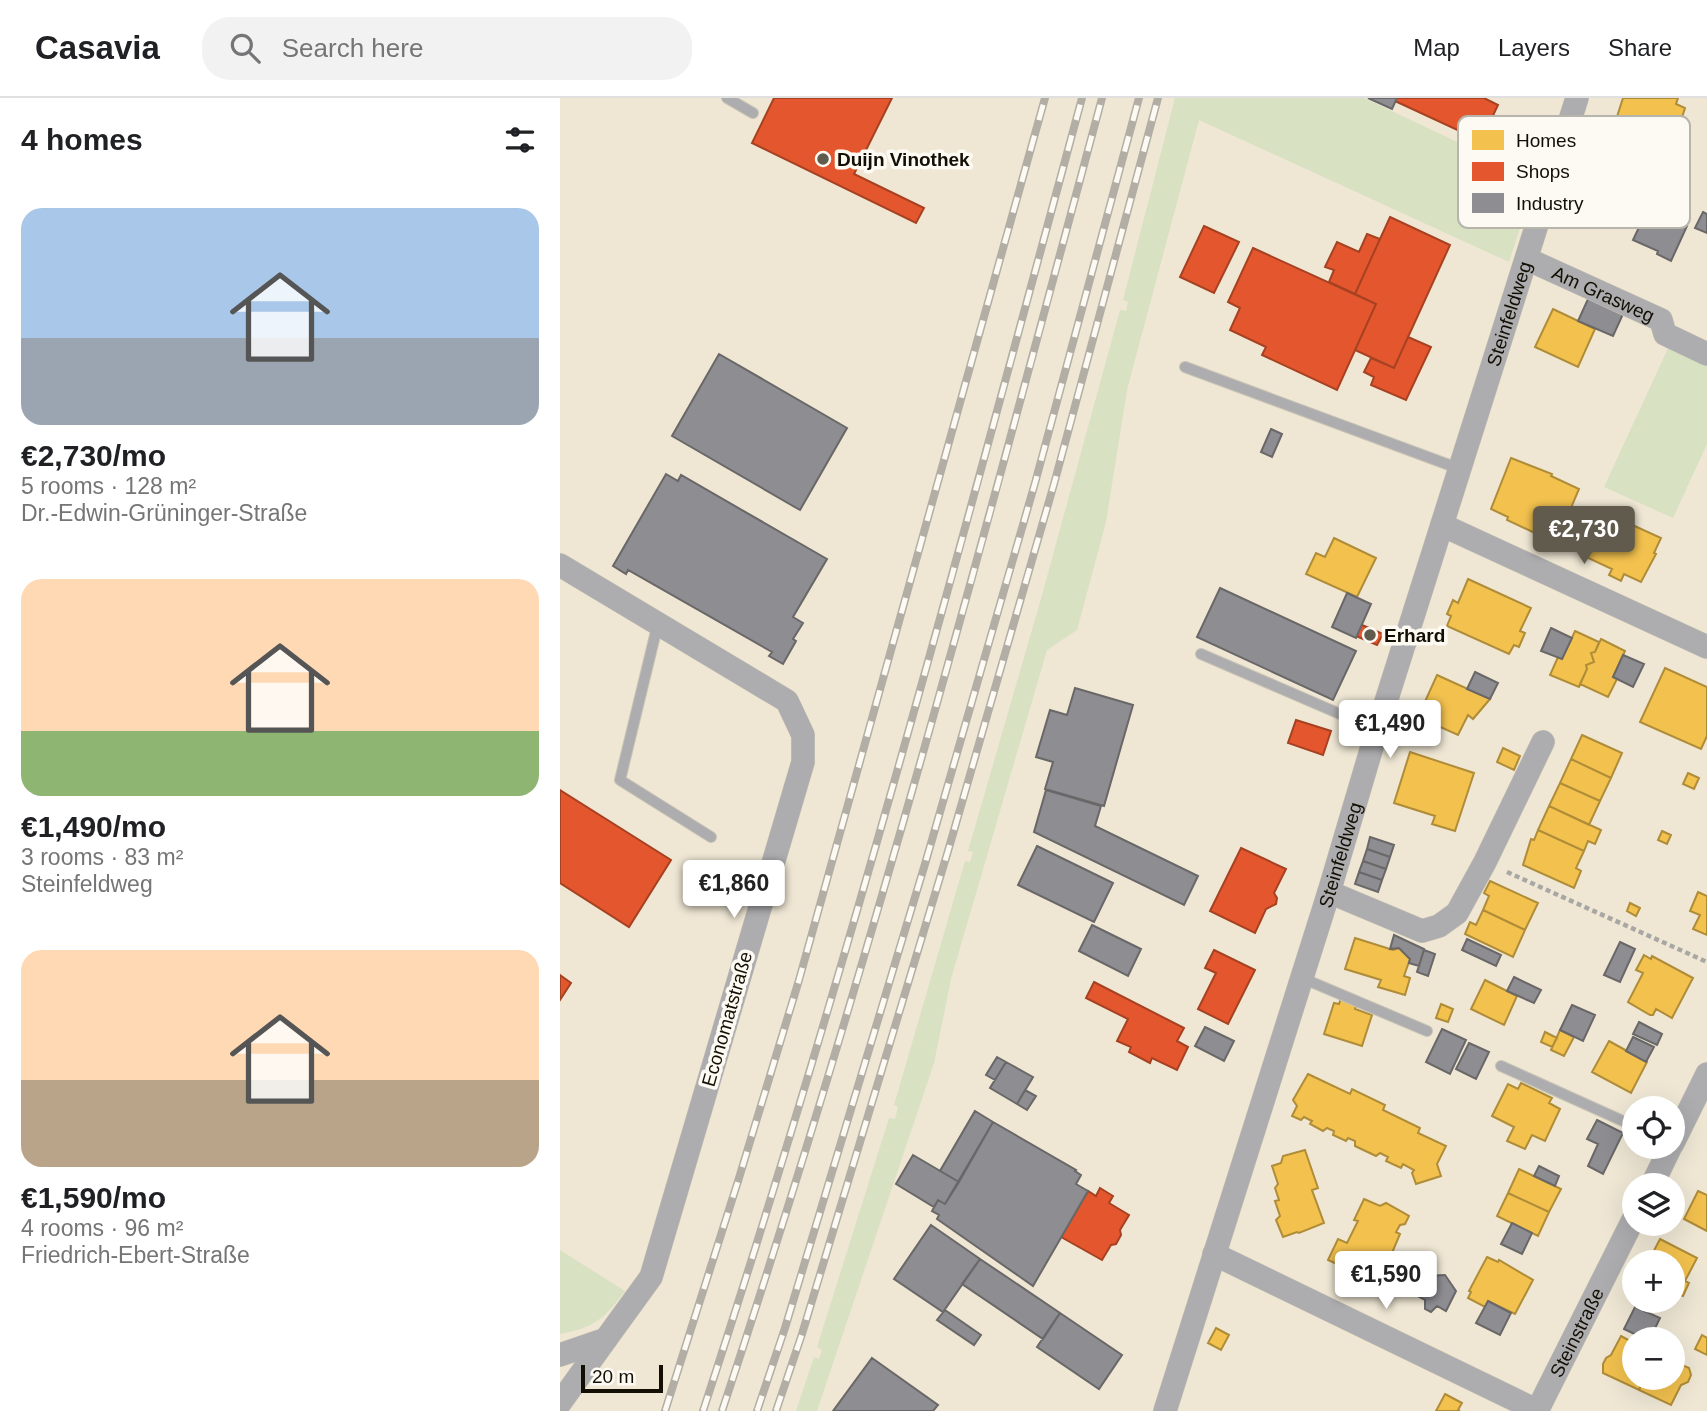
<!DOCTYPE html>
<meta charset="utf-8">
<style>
:root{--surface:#fff;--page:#f2f2f2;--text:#202124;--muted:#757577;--line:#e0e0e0;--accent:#615b4d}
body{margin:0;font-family:Helvetica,sans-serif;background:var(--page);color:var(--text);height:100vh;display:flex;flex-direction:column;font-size:26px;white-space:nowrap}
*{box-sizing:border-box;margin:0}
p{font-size:23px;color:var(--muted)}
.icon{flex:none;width:38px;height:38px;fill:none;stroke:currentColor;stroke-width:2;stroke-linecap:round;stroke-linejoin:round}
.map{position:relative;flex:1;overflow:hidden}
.sheet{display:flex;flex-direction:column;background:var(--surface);width:560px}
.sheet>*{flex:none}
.buttons{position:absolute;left:1062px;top:998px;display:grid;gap:14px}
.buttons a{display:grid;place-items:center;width:63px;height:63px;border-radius:50%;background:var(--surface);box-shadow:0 7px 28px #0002;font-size:35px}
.scale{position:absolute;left:21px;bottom:18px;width:82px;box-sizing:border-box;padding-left:7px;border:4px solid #140f04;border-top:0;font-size:19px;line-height:24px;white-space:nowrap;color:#140f04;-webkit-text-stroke:5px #fdfaf3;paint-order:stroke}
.price{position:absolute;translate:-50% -60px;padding:0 16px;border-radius:7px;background:#fff;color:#222;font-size:23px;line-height:46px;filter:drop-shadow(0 2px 4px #0008)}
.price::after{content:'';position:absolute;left:50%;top:42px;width:21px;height:16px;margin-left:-10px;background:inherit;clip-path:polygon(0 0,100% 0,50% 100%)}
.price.selected{background:var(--accent);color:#fff}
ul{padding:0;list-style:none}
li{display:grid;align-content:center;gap:14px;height:371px;padding:0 21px}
li span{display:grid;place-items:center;height:217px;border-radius:21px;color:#555}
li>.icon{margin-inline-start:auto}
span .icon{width:126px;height:126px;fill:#fffc;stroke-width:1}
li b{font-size:30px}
h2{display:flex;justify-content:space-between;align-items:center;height:84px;padding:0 21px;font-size:30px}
header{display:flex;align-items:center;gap:42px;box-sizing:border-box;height:98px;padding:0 35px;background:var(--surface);border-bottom:2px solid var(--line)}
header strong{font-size:33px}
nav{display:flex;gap:38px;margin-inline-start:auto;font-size:24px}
.search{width:490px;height:63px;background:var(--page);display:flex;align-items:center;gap:18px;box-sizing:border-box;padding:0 24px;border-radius:28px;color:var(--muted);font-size:26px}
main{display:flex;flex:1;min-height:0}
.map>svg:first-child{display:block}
.green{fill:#d8e1c2}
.homes{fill:#f2c14e;stroke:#af8c38;stroke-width:2}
.shops{fill:#e4572e;stroke:#a64121;stroke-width:2}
.industry{fill:#8d8d92;stroke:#696767;stroke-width:2}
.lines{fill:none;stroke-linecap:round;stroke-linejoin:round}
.lane-casing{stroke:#c9c4b5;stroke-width:12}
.street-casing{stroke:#c9c4b5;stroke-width:24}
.path{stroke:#a9a7a4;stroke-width:4.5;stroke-dasharray:5 3.5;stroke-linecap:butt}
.lane{stroke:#adadaf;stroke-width:10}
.street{stroke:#adadaf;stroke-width:23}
.rail-casing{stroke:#b2aea5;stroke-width:8}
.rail{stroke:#fdfaf3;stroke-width:5;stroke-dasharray:16;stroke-linecap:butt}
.poi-dot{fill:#615b4d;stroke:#fdfaf3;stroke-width:2.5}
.labels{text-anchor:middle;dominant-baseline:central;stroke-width:7;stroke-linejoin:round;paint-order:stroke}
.poi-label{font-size:19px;font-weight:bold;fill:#140f04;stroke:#fdfaf3;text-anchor:start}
.street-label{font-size:19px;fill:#140f04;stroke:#fdfaf3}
.key{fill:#fdfaf3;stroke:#b7b4ab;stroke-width:2}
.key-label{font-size:19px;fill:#140f04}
</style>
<header>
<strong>Casavia</strong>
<div class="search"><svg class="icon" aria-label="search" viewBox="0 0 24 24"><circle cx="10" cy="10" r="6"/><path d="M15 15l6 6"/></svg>Search here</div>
<nav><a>Map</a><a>Layers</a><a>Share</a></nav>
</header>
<main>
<section class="sheet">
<h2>4 homes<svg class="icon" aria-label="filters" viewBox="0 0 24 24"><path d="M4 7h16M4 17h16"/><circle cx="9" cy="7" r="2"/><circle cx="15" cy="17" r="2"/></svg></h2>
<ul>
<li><span style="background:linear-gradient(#a9c7e8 60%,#9aa5b1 0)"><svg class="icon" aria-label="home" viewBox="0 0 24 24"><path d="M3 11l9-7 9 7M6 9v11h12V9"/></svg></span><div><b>€2,730/mo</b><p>5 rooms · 128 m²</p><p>Dr.-Edwin-Grüninger-Straße</p></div></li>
<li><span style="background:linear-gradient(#ffd9b3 70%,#8fb573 0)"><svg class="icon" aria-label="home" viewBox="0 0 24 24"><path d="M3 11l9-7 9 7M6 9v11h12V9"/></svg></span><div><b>€1,490/mo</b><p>3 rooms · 83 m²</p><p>Steinfeldweg</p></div></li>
<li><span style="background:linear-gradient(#ffd9b3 60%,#b9a48a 0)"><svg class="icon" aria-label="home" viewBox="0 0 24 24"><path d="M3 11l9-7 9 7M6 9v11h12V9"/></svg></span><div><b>€1,590/mo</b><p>4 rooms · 96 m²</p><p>Friedrich-Ebert-Straße</p></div></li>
</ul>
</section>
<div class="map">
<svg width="1147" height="1313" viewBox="0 0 1147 1313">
<rect width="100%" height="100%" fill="#efe7d4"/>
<path class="green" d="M615 0H804L976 81 949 164 639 22 567 292 546 424 517 532 487 552 391 881 374 965 257 1313H236L254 1259 259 1261 262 1252 257 1249 329 1020 335 1021 338 1009 334 1007 405 763 410 764 413 754 408 753 482 497 560 212 566 213 568 204 563 202Z
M1109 248 1147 265V346L1113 420 1044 389Z
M0 1152 65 1193C45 1220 34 1230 0 1236Z"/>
<path class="homes" d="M1063 0H1118L1116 6 1125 10 1115 41 1105 39 1095 69 1046 53Z
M993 211 1035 231 1018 269 975 249Z
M951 360 992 376 991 378 1019 391 1005 424 1000 426 993 440 976 432 975 435 947 422 948 419 931 411Z
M1044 414 1101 440 1094 455 1096 456 1081 484 1064 476 1061 483 1049 477 1052 471 1024 458Z
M774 440 816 460 797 499 746 476 756 455 765 459Z
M908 481 971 510 960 533 965 535 959 549 954 547 949 556 887 528 891 518 887 516 893 502 898 505Z
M1015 533 1039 544 1035 554 1031 555 1034 564 1026 567 1027 571 1019 589 990 577 998 559 1002 561Z
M1041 541 1065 553 1053 579 1057 581 1048 599 1020 586 1027 571 1026 567 1034 564 1031 555 1035 554Z
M1105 570 1147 589V638L1141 651 1080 624Z
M877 577 930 601 913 621 908 617 898 637 858 619Z
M1022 637 1062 655 1051 680 1011 661Z
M943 650 960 658 954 672 937 664Z
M850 654 914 675 895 733 872 726 875 718 834 705Z
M1011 661 1051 680 1040 703 1000 685Z
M1128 675 1139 680 1134 691 1123 686Z
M1000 685 1040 703 1029 727 989 708Z
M989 708 1041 732 1035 746 1028 743 1024 753 978 732Z
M978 732 1024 753 1016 770 1021 773 1014 790 963 767 971 741 974 742Z
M1102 733 1111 737 1107 746 1098 742Z
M930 783 978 805 965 832 923 812 929 798 924 795Z
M1138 794 1147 798V837L1133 831 1140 817 1130 813Z
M1070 805 1080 810 1076 818 1067 813Z
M923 812 965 832 953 859 905 836 910 824 916 827Z
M795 840 833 852 839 850 850 861 844 878 850 880 845 897 818 889 821 882 785 871Z
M1084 857 1091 861 1092 858 1133 880 1112 920 1096 911 1093 917H1090L1068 904 1083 875 1076 872Z
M925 882 957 898 944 927 911 911Z
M781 900 797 905 795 911 812 917 802 948 764 936 774 905 779 906Z
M881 906 893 911 888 924 876 920Z
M1000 932 1014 939 1004 958 991 952Z
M985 934 997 940 992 949 981 944Z
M1049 943 1087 964 1071 995 1032 974Z
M748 976 790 996 792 991 825 1007 823 1012 860 1030 858 1035 886 1048 877 1066 881 1078 856 1086 852 1075 854 1072 843 1066 841 1070 826 1063 828 1059 820 1055 816 1058 795 1048V1043L788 1040 786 1043 773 1037 774 1033 767 1030 763 1033 750 1026 752 1023 744 1019 741 1022 732 1018 737 1008 733 1002Z
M961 985 992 1000 989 1005 1000 1011 985 1043 972 1037 965 1051 947 1043 954 1029 932 1018 948 986 958 991Z
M745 1052 758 1090 752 1092 764 1125 739 1135 737 1134 723 1139 716 1122 720 1118 715 1103 719 1102 715 1090 718 1086 712 1068 721 1065 723 1058Z
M959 1071 1001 1091 989 1114 948 1095Z
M1138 1093 1147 1097V1133L1124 1121Z
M948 1095 989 1114 978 1138 937 1118Z
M804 1101 820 1108 826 1105 849 1118 845 1126 840 1127 836 1134 840 1136 824 1174 817 1175 813 1183 802 1178 801 1173 794 1169 792 1173 768 1162 778 1141 787 1145 798 1123 794 1122Z
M1100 1141 1137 1160 1125 1183 1129 1185 1123 1198 1118 1196 1116 1199 1113 1198V1164H1088Z
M927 1159 938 1164 939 1162 973 1182 955 1216 928 1203 925 1209 908 1200 911 1194 909 1193Z
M656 1230 669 1237 661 1252 648 1245Z
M1142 1237 1147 1240V1257L1135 1251Z
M1061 1238 1074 1245V1279H1085L1079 1292 1043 1275V1266L1046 1260 1051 1257Z
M1113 1263 1129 1270 1131 1277 1128 1284 1121 1287 1111 1307 1079 1292 1085 1279H1113Z
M885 1296 902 1305 898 1312 900 1313H876Z"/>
<path class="shops" d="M214 0H332L294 76 364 110 356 125 192 45Z
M837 0H924L938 7 921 43 835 3Z
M830 119 890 147 834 270 795 252 816 206 795 196Z
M644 128 679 144 654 195 620 179Z
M807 136 820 141 795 196 769 184 774 172 765 169 777 144 799 154Z
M693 150 816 206 777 292 702 257 706 249 670 232 680 210 668 204Z
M848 239 871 249 846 302 811 287 814 279 804 274 811 260 834 270Z
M802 527 823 536 817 547 796 538Z
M736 622 771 633 763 657 728 645Z
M0 692 111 762 69 829 0 785Z
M681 750 726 771 714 795 717 800 716 806 706 811 695 835 650 813Z
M654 852 695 872 668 926 638 911 656 875 645 870Z
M0 877 11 885 0 902Z
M534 884 624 930 617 943 628 949 617 972 592 960 590 965 569 954 571 949 557 943 568 921 526 900Z
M540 1090 553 1098 549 1105 569 1117 560 1132 561 1137 556 1146 551 1147 542 1162 501 1139 528 1093 536 1098Z"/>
<path class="industry" d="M808 0H837L832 11Z
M1088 110 1127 128 1111 163 1097 156 1098 153 1073 142Z
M1143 114 1147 116V135L1135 130Z
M1028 201 1063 216 1053 238 1018 223Z
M159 256 287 330 240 412 112 338Z
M711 331 722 336 712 359 701 354Z
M106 376 118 383 121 377 267 461 233 519 243 525 233 541 236 543 223 566 209 558 212 554 68 472 66 476 53 468Z
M660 490 796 553 773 602 637 539Z
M787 495 811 506 796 540 772 529Z
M991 530 1012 540 1002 561 981 553Z
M1063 557 1084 566 1073 589 1053 579Z
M915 574 938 585 930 601 907 591Z
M515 590 573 607 544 708 485 691 493 664 476 659 490 612 507 617Z
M486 692 541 708 535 728 638 778 624 807 474 734Z
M810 739 834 747 830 759 807 751Z
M477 748 553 785 534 824 458 787Z
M807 751 830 759 826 771 803 763Z
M803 763 826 771 822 782 799 774Z
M799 774 822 782 818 794 795 786Z
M532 827 581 851 568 878 519 853Z
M834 837 864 851 859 868 849 865 850 861 839 850 830 851Z
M907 841 941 857 936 868 902 852Z
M1060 844 1075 851 1060 884 1044 877Z
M864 852 875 856 868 878 857 874Z
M954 879 981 892 974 905 947 893Z
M1012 907 1035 917 1023 943 1000 932Z
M1079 924 1102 936 1097 947 1073 936Z
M645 929 674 943 664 963 635 948Z
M882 931 906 942 890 976 866 964Z
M1073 939 1094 949 1086 964 1066 953Z
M909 945 929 954 916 981 896 971Z
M437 959 446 964 435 982 426 977Z
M446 964 473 979 457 1006 430 990Z
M465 992 476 998 467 1012 457 1006Z
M415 1013 433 1024 399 1084 380 1073Z
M1037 1022 1063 1035 1043 1076 1028 1068 1038 1046 1027 1041Z
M433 1024 516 1072 515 1073 521 1077 516 1086 528 1093 473 1188 377 1121 379 1117 372 1113 378 1102 385 1106Z
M353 1057 399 1084 385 1106 378 1102 374 1109 336 1086Z
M979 1068 999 1078 995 1088 974 1078Z
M952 1125 972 1135 962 1156 941 1146Z
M371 1127 420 1161 383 1214 334 1181Z
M420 1161 500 1215 483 1241 402 1186Z
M885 1177 896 1193 886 1213 877 1208 871 1214 865 1211V1202L856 1197 866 1178Z
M928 1203 951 1215 940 1237 916 1225Z
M1075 1209 1100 1220 1090 1241H1085L1064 1231Z
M385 1212 421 1237 414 1247 377 1222Z
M500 1215 562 1257 539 1291 477 1249Z
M312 1260 378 1307 373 1313H273Z"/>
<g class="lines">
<defs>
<path id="lane" d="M167 0 193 15
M625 269 900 371
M98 525 60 682 151 739
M641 556 817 632
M742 880 867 933
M941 968 1074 1028"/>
<g id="street">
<path id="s1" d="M967 161 1101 222 1105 236 1147 256"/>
<path d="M882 427 1147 549"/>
<path d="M0 467 227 603 243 637V664L91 1179 46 1241 0 1257"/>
<path d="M769 794 862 833 879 828 897 815 925 764 983 644"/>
<path d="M1113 1045 1147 976"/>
<path d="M1092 1087 1111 1048"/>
<path d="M654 1156 978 1313"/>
<path d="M0 1305 46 1241"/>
<path id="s2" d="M605 1313 769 794 817 632 1017 0"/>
<path id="s3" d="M977 1313 1074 1120"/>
</g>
</defs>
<use href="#lane" class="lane-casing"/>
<use href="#street" class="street-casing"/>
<path class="path" d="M947 774 1147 864"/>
<use href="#lane" class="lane"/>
<use href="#street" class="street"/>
<defs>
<path id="rail" d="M105 1313 179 1080 239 882 485 0
M143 1313C285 880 403 440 522 0
M162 1313C306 880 424 440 542 0
M197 1313 225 1230 365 766 475 385 579 0
M216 1313 242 1236 388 753 494 386 598 0"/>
</defs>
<use href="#rail" class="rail-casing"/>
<use href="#rail" class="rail"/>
</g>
<g class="poi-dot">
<circle cx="263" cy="61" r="7"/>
<circle cx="810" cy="537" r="7"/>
</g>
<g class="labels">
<g class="poi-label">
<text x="277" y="61">Duijn Vinothek</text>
<text x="824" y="537">Erhard</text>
</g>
<g class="street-label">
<text stroke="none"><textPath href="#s1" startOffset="84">Am Grasweg</textPath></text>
<text stroke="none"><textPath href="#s2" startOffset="1150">Steinfeldweg</textPath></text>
<text stroke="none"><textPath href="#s2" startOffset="583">Steinfeldweg</textPath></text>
<text transform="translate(167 921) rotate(-74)">Economatstraße</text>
<text stroke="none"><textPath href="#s3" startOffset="88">Steinstraße</textPath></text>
</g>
</g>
<rect x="898" y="18" width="232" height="112" rx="10" class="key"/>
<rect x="912" y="32" width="32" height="20" fill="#f2c14e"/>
<rect x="912" y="64" width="32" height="19" fill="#e4572e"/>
<rect x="912" y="95" width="32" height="20" fill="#8d8d92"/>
<g class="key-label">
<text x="956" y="49">Homes</text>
<text x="956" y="80">Shops</text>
<text x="956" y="112">Industry</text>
</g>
</svg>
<div class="buttons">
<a><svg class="icon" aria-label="locate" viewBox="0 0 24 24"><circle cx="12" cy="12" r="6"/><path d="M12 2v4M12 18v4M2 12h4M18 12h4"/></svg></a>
<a><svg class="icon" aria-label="layers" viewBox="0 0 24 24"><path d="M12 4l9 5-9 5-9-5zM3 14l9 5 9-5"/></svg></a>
<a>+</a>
<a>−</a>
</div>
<div class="scale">20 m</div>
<b class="price selected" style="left:1024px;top:468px">€2,730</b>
<b class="price" style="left:830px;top:662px">€1,490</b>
<b class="price" style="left:174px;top:822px">€1,860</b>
<b class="price" style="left:826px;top:1213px">€1,590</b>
</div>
</main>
